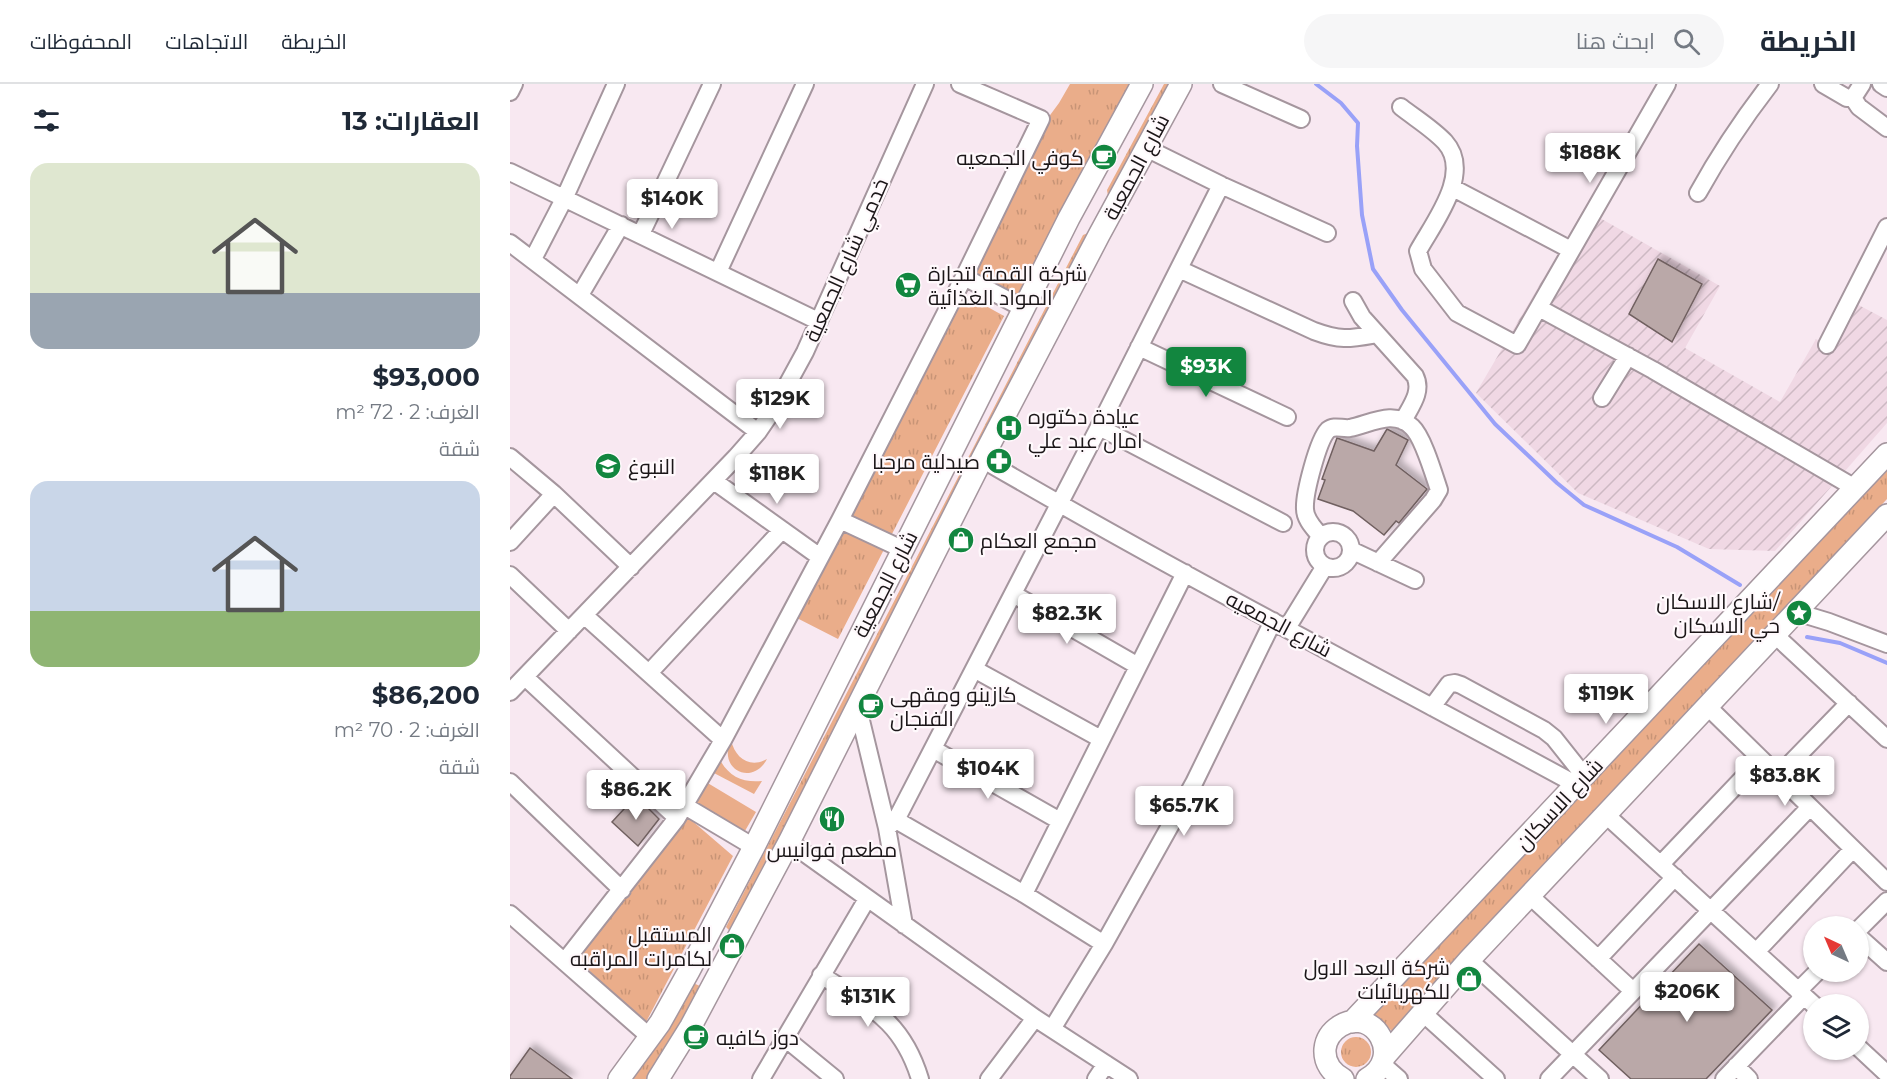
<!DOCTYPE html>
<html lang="ar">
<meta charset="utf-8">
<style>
:root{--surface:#fff;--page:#f6f6f7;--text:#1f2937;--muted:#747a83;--line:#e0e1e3;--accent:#12863f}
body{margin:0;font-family:Montserrat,Cairo,sans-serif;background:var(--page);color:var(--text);direction:rtl;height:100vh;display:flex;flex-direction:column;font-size:22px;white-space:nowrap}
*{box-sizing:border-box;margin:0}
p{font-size:20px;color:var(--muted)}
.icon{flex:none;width:33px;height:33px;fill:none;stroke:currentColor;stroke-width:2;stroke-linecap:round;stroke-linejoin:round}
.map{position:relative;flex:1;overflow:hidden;direction:ltr}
.details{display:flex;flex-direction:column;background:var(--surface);width:510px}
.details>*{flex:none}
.needle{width:39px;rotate:316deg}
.buttons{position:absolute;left:1293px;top:832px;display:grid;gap:12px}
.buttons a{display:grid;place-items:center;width:66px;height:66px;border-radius:50%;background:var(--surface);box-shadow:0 2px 4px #0004;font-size:30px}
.price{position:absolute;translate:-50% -51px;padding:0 14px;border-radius:6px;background:#fff;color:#222;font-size:20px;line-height:39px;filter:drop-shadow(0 2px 3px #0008)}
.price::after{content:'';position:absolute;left:50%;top:36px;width:18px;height:14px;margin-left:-9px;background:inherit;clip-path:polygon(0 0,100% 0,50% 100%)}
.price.active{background:var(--accent);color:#fff}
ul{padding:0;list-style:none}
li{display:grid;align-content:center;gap:12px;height:318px;padding:0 30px}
li span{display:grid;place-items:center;height:186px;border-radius:18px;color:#555}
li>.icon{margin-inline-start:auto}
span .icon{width:108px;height:108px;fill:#fffc;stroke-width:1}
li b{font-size:26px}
h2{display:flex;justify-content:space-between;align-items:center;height:72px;padding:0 30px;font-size:26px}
header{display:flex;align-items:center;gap:36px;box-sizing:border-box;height:84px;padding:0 30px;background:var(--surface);border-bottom:2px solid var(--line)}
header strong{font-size:28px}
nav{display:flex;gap:33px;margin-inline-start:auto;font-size:21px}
.search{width:420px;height:54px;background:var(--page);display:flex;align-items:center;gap:15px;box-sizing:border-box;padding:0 21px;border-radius:33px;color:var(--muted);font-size:22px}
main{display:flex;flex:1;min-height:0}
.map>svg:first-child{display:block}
.industrial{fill:url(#industrial-furrows)}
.grass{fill:#eaad8a}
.park{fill:url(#park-tufts)}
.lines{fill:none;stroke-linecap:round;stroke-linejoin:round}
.stream{stroke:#99a1f8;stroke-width:4}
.building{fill:#baa8a8;stroke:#706060;stroke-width:1.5;filter:url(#shadow)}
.minor-casing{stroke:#a5969e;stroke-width:20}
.major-casing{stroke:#a5969e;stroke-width:24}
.minor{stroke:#fff;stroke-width:16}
.major{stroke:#fff;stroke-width:21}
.labels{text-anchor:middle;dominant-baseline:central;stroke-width:4.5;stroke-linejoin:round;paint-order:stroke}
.poi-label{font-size:21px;fill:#1b1618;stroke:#fff9fc;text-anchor:start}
.street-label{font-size:21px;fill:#1b1618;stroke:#fff9fc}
</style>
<header>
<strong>الخريطة</strong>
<div class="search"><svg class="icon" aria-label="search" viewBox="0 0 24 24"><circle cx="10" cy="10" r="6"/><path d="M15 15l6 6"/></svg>ابحث هنا</div>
<nav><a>الخريطة</a><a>الاتجاهات</a><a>المحفوظات</a></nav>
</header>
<main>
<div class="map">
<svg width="1377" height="995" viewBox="0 0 1377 995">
<defs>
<pattern id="industrial-furrows" width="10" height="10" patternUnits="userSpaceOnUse" patternTransform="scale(1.5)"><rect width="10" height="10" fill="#f0d8e4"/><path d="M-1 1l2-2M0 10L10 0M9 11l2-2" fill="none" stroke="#cdb9c3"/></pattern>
<pattern id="park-tufts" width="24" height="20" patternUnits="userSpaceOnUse" patternTransform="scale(1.5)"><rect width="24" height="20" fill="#eaad8a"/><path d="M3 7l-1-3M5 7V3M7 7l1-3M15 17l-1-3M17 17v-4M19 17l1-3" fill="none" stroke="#c89476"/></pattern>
<filter id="shadow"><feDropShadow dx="4.5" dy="-4.5" stdDeviation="3" flood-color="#0004"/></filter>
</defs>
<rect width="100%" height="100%" fill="#f8e8f1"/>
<path class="industrial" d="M1074 125 1210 202 1175 264 1270 318 1306 255 1316 261 1341 217 1377 236V339L1265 467 1199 465 1068 409 966 309Z"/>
<path class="grass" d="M221 656C225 674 240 685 257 675 242 703 207 685 221 656Z
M209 674C218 692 232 699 252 697L244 710 202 688Z
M191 695 246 728 232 752 177 720Z"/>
<path class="park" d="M560 0H625L512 219 452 192 532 42 549 19Z
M654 0H664L598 112 597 106Z
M578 149 582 150 223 845 219 846 216 843 573 151Z
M445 205 494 232 328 555 279 530Z
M1377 384V415L882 947 864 931Z
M173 729 223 772 135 940 62 870Z
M183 899 190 902 162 958 137 995H123L154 951Z
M831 968a15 15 0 1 1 30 0a15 15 0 1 1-30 0Z"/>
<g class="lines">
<path class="stream" d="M806 0 831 19 848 39 847 62 852 131 863 185 892 226 985 340 1047 399 1074 421 1167 463 1230 501
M1297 553 1330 559 1377 579"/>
</g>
<path class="building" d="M1148 175 1192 200 1162 258 1119 230Z
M877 345 898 356 886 381 917 405 889 439 886 437 874 451 843 427 808 415 815 396 812 395 827 354 864 367Z
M126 712 149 735 128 762 102 738Z
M1189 860 1262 926 1196 995H1121L1089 966Z
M20 964 62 995H0V992Z"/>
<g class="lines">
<defs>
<path id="minor" d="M712 0 791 35
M1313 0 1337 14H1343L1352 0
M1371 0 1377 4
M0 8 4 0
M1343 14 1349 23 1377 44
M891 23C905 34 923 45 935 58 963 89 924 138 908 167L913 185 947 229 1007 261 1157 0
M636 64 711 101 817 149
M0 88 308 237
M943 104 1061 166
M1188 109C1209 71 1233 35 1260 0
M131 150 202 0
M0 159 248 348
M23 175 54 115 106 0
M669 185 804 247C831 257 839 255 867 250
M208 188 295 0
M454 193 513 224
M70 211 111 141
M843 217 852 233 905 292C913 308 900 323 893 337
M1029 224 1143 286 1345 404
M1317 261 1377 143
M629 263 777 333
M1092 314 1118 272
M589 343 773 439
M0 373 44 410 121 483
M472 375C667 489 868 593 1067 701
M204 397 310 473
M330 436 392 465
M805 466a18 18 0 1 1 36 0a18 18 0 1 1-36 0Z
M811 453C805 445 795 436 795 425 794 410 808 356 818 346 824 341 832 345 840 344 860 340 884 325 902 343 913 353 924 391 929 406L923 416 868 479
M0 458 44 410
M841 466 905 496
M0 491 59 547
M503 510 628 582
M1286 528 1319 538 1377 560
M74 531 213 656
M777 544 815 482
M1265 551 1377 655
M464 585 591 655
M139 589 272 446
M15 593 167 734
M0 608 226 373 248 348 265 323 295 268 415 0
M347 620 377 744 394 841
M922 623 939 600 945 599 951 601 1034 646 1044 654 1075 693
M1198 623 1377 798
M423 665 550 737
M1268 692 1339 619
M0 698 112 806
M175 722 244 763
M1095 730 1304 921
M386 736 514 810 594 860
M377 744 386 736 589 343 711 101
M279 758 525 934 619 995
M1151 780 1251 675
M514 810 675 489
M1019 811 1123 907
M0 830 140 953
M1348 846 1377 817
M1348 852 1377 878
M1246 868 1343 765
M1088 875 1165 793
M959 876 1090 995
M55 877 167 734 213 656 330 436 454 193 531 35 450 0
M311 891C360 923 392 936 410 995
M1288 907 1307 888
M913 929 986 995
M542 945 594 860 684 699 763 537
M275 954 325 995
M1348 963 1377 990
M872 980 889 995
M1226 982 1239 995
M251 995 357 815
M479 995 525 934
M586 995 596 980
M1039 995 1300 723
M1214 995 1294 912"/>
<path id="major" d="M842 938 1377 370
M874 973 959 876 1377 431
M109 995 150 939 179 887 244 763 559 134 632 0
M148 995 181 942 279 758 472 375 589 151 671 0
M833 995C822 989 814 979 815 965 816 955 822 947 830 942 864 921 895 974 857 995"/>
</defs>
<use href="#minor" class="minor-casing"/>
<use href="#major" class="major-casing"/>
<use href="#minor" class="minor"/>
<use href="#major" class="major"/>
</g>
<defs>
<symbol id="cafe-disc" viewBox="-11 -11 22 22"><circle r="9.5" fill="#12863f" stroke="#fff9fc"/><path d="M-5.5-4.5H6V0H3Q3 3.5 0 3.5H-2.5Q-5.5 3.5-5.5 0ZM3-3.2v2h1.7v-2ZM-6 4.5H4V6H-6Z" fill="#fff"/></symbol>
<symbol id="supermarket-disc" viewBox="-11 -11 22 22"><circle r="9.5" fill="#12863f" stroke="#fff9fc"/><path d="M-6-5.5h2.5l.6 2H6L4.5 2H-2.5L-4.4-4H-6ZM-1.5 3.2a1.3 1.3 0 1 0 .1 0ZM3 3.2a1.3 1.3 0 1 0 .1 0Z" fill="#fff"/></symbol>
<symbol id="hospital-disc" viewBox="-11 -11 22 22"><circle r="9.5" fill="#12863f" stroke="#fff9fc"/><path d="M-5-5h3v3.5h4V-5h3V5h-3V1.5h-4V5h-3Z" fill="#fff"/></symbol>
<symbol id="pharmacy-disc" viewBox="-11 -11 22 22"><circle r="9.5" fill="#12863f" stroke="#fff9fc"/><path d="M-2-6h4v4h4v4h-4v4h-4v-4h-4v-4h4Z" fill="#fff"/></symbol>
<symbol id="school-disc" viewBox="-11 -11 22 22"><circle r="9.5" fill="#12863f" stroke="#fff9fc"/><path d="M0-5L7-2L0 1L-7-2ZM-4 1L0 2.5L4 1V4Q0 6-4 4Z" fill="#fff"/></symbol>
<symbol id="shop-disc" viewBox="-11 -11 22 22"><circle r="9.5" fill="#12863f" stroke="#fff9fc"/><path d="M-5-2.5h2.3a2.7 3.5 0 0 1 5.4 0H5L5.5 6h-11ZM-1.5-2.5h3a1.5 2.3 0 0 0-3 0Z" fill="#fff"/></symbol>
<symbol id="sight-disc" viewBox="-11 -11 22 22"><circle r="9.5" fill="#12863f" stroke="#fff9fc"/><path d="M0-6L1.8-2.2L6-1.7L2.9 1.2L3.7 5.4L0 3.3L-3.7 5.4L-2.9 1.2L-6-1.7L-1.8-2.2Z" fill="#fff"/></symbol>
<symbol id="restaurant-disc" viewBox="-11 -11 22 22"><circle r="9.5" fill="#12863f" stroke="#fff9fc"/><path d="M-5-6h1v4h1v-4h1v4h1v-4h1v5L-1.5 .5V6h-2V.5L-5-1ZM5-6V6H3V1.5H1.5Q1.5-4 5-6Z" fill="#fff"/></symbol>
</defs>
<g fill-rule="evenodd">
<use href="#cafe-disc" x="579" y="58" width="30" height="30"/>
<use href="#supermarket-disc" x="383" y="186" width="30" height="30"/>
<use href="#hospital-disc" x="484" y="329" width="30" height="30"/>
<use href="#pharmacy-disc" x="474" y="362" width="30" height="30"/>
<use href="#school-disc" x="83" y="367" width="30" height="30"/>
<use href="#shop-disc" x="436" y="441" width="30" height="30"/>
<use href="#sight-disc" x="1274" y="514" width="30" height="30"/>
<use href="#cafe-disc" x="346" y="607" width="30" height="30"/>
<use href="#restaurant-disc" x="307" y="720" width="30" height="30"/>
<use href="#shop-disc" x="207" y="847" width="30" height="30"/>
<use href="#shop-disc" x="944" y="880" width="30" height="30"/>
<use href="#cafe-disc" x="171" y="938" width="30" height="30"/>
</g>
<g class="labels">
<g class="poi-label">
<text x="574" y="73" text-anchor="end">كوفي الجمعيه</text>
<text x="418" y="189">شركة القمة لتجارة<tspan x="418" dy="24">المواد الغذائية</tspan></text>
<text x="518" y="332">عيادة دكتوره<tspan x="518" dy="24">امال عبد علي</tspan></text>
<text x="470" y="377" text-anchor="end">صيدلية مرحبا</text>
<text x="118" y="382">النبوغ</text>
<text x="470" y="456">مجمع العكام</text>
<text x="1270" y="517" text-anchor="end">شارع الاسكان/<tspan x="1270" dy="24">حي الاسكان</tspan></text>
<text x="380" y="610">كازينو ومقهى<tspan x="380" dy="24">الفنجان</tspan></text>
<text x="322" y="765" text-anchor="middle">مطعم فوانيس</text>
<text x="202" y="850" text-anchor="end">المستقبل<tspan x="202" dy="24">لكامرات المراقبه</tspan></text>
<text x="940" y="883" text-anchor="end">شركة البعد الاول<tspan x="940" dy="24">للكهربائيات</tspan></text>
<text x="206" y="953">دوز كافيه</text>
</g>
<g class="street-label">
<text transform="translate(626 83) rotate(-62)">شارع الجمعية</text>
<text transform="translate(336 176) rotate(-66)">خدمي شارع الجمعية</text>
<text transform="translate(375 500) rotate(-63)">شارع الجمعية</text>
<text transform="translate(769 540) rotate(28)">شارع الجمعيه</text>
<text transform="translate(1049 720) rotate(-47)">شارع الاسكان</text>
</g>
</g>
</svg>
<div class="buttons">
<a><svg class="needle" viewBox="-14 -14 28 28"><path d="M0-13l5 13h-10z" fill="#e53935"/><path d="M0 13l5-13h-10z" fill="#747a83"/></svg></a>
<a><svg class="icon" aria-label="layers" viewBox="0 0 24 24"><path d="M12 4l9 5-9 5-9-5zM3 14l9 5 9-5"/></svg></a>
</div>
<b class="price" style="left:1080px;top:100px">$188K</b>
<b class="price" style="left:162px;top:146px">$140K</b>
<b class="price active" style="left:696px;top:314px">$93K</b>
<b class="price" style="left:270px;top:346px">$129K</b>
<b class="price" style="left:267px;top:421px">$118K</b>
<b class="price" style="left:557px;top:561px">$82.3K</b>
<b class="price" style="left:1096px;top:641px">$119K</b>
<b class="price" style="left:478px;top:716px">$104K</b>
<b class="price" style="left:1275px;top:723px">$83.8K</b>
<b class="price" style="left:126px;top:737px">$86.2K</b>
<b class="price" style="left:674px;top:753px">$65.7K</b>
<b class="price" style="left:1177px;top:939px">$206K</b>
<b class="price" style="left:358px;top:944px">$131K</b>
</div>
<section class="details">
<h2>العقارات: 13<svg class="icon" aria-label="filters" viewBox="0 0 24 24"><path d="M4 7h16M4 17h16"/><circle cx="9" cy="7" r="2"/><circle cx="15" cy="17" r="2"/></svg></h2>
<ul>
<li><span style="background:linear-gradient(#dfe7d0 70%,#9aa5b1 0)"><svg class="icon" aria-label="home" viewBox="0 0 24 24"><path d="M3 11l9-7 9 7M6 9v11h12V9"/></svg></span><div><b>$93,000</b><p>الغرف: 2 · 72 m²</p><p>شقة</p></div></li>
<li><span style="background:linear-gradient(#c9d6e8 70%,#8fb573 0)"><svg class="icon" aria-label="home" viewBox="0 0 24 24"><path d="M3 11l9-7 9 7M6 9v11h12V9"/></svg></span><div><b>$86,200</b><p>الغرف: 2 · 70 m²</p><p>شقة</p></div></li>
</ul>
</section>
</main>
